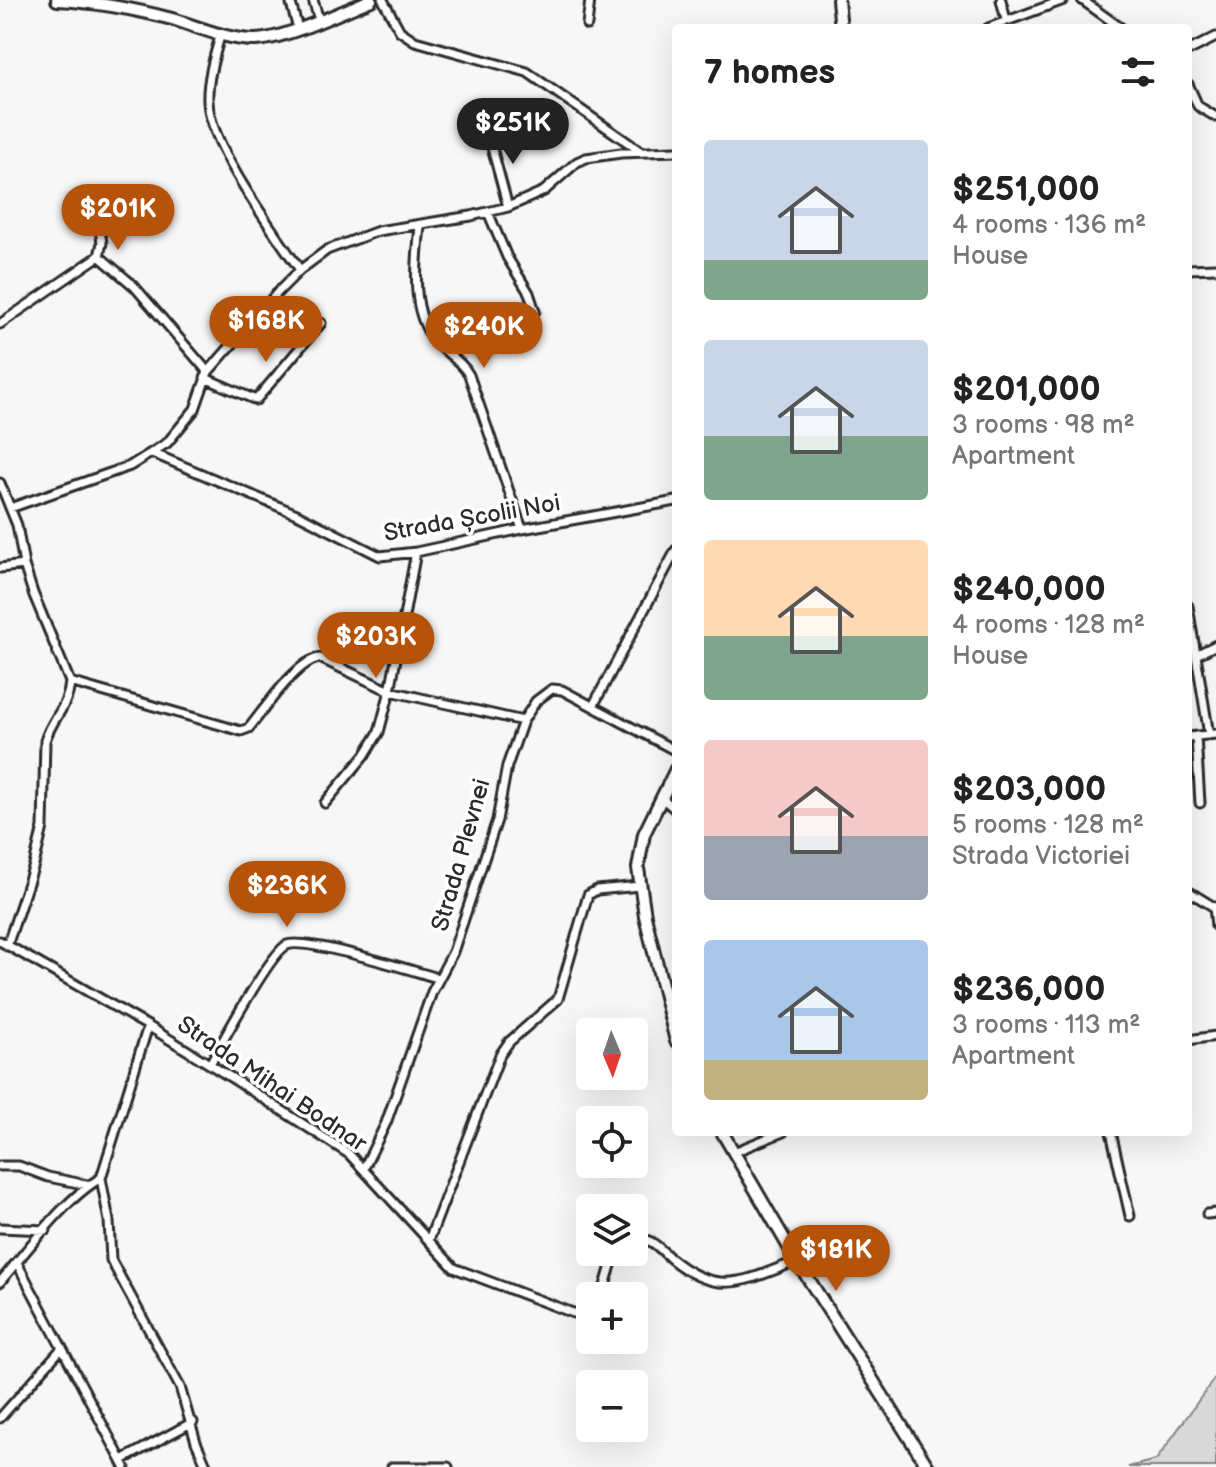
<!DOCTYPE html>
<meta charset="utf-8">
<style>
:root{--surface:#fff;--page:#f2f2f2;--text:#222;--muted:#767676;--accent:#b45309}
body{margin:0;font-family:"Balsamiq Sans",sans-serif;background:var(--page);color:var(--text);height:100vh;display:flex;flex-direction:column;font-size:30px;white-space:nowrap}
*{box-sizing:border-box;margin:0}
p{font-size:26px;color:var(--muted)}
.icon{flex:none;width:44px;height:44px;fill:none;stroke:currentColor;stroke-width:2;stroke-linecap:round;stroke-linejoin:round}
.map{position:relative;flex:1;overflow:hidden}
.drawer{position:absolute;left:672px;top:24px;width:520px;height:1112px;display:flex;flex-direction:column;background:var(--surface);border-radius:8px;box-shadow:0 8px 32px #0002}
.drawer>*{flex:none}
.needle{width:52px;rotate:178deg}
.tools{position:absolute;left:576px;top:1018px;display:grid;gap:16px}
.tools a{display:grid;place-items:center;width:72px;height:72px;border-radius:8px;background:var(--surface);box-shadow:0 8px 32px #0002;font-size:40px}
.price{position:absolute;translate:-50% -68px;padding:0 18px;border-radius:28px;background:var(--accent);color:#fff;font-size:26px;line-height:52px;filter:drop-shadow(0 2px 4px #0008)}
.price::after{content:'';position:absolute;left:50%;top:48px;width:24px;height:18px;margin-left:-12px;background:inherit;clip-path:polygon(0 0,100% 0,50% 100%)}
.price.selected{background:#222;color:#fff}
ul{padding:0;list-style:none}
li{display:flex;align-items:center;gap:24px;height:200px;padding:0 32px}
li span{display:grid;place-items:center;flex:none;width:224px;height:160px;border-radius:8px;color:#555}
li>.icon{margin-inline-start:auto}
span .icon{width:96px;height:96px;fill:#fffc;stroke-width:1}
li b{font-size:34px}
h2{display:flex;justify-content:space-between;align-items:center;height:96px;padding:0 32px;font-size:34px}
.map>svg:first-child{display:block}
.green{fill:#d9d9d9;stroke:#828282;stroke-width:2}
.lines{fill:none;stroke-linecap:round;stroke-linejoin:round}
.street-casing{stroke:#2b2b2b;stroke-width:13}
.secondary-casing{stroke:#2b2b2b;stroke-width:16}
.street{stroke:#fff;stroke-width:7}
.secondary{stroke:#fff;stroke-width:10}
.labels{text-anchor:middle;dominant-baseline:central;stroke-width:7;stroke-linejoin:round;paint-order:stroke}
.street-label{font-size:24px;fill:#2b2b2b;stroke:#fff}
</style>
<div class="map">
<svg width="1216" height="1467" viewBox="0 0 1216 1467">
<rect width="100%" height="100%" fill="#f7f7f7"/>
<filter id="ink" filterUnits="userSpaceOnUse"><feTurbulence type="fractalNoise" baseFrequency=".0125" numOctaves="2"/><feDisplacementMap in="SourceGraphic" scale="16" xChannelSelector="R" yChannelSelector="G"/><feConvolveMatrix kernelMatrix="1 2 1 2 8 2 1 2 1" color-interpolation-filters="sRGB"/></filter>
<g filter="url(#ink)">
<path class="green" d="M1216 1376V1467H1128L1156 1460Z"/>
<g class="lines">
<defs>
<path id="street" d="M290 0 298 29
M313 0 319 20
M383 0 400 31 415 41 527 72 640 151
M1001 0 1006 20
M1082 0 1121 28
M587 25 590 0
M988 28 1064 0
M221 33C215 54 207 79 208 101 209 145 274 232 300 270
M1188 51 1216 37
M1188 84 1198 106 1216 117
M488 133 508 207
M488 212 507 257 529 293 535 311
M79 213 81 221 100 230 102 243 99 256
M420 225C417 262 409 308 434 340 445 353 461 360 469 375L522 529
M1188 269 1216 268
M0 324 99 256 134 286 208 372
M205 378 256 400 321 323
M152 453 299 515 380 556 416 552 522 529 676 501
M0 483 17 525 24 565 33 593 70 682C68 709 52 717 45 741L43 827 34 865 7 946
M10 508 130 466 167 443 195 409 208 372 278 292 300 270 327 250 378 231 471 216 508 207 544 191 577 162 586 158 621 153 676 151
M0 568 24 565
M1188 606 1209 735
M1198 654 1216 645
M70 682 241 731 249 728C264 710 297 660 320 658L390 691 523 721
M593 706 676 550
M1196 736 1200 803
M1188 737 1216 734
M662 798 676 810
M325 803 365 755 379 732 390 691 416 552
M1188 891 1214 907 1216 926
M0 941 148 1026 235 1080 349 1154 454 1268 573 1313H590
M148 1026 101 1178 109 1221 111 1260 180 1387 196 1442 207 1467
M1188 1040 1216 1036
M210 1064C221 1044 271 952 287 945 306 937 413 971 438 978
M1111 1132 1130 1216
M734 1152 783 1132
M0 1166H19L48 1177 88 1185
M364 1168 386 1123 432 992 453 952 497 820 507 766 523 721 536 701 552 689 562 690 676 751
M1207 1214 1216 1213
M0 1228 46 1230
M634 1238C652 1238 658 1247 670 1258 718 1298 745 1281 797 1261
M429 1240 500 1055 509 1042 558 999 588 895 597 890 640 886
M17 1263 125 1467
M0 1282C28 1250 65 1198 101 1178
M602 1296 615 1252
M0 1418 62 1348
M122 1460 193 1422
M392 1467H448"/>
<path id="secondary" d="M57 0C97 2 134 9 172 19 198 27 228 40 255 40 283 40 343 11 371 0
M838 0 841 28
M676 769 644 834 638 868 645 916 676 1041
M722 1132 797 1261 928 1467"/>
</defs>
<use href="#street" class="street-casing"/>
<use href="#secondary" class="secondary-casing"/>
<use href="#street" class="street"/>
<use href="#secondary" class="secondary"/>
</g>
</g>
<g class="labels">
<g class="street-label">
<text transform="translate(472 518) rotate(-10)">Strada Școlii Noi</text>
<text transform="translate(461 855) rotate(-74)">Strada Plevnei</text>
<text transform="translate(272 1084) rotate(34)">Strada Mihai Bodnar</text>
</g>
</g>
</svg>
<div class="tools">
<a><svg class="needle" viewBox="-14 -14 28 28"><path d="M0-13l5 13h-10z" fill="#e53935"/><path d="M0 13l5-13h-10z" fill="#767676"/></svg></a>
<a><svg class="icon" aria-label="locate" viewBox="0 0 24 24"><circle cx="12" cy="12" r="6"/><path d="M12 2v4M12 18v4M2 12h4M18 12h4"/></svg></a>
<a><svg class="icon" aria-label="layers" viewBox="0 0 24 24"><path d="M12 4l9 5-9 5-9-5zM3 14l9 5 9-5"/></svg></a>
<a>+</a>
<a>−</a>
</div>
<b class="price selected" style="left:513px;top:166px">$251K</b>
<b class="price" style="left:118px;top:252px">$201K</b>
<b class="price" style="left:266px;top:364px">$168K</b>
<b class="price" style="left:484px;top:370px">$240K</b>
<b class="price" style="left:376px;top:680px">$203K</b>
<b class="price" style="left:287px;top:929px">$236K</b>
<b class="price" style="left:836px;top:1293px">$181K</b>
<section class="drawer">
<h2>7 homes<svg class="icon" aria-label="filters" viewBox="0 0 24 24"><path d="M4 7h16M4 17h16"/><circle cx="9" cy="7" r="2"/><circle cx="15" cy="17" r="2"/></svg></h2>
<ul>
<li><span style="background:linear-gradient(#c9d6e8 75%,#7fa58c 0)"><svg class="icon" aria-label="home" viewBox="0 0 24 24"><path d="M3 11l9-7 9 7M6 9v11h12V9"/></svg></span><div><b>$251,000</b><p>4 rooms · 136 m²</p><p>House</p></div></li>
<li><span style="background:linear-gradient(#c9d6e8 60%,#7fa58c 0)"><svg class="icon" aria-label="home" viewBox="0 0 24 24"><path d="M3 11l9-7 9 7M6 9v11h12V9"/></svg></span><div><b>$201,000</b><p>3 rooms · 98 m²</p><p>Apartment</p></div></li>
<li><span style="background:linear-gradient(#ffd9b3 60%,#7fa58c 0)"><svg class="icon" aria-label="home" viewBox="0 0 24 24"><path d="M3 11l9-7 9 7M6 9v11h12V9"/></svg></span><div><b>$240,000</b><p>4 rooms · 128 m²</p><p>House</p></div></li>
<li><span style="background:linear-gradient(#f6c9c9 60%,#9aa5b1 0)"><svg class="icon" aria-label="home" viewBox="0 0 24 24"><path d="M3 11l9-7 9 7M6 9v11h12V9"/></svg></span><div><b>$203,000</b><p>5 rooms · 128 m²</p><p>Strada Victoriei</p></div></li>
<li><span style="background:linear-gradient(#a9c7e8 75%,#c2b280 0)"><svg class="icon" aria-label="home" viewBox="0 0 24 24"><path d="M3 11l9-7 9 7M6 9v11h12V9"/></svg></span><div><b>$236,000</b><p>3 rooms · 113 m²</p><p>Apartment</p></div></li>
</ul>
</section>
</div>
